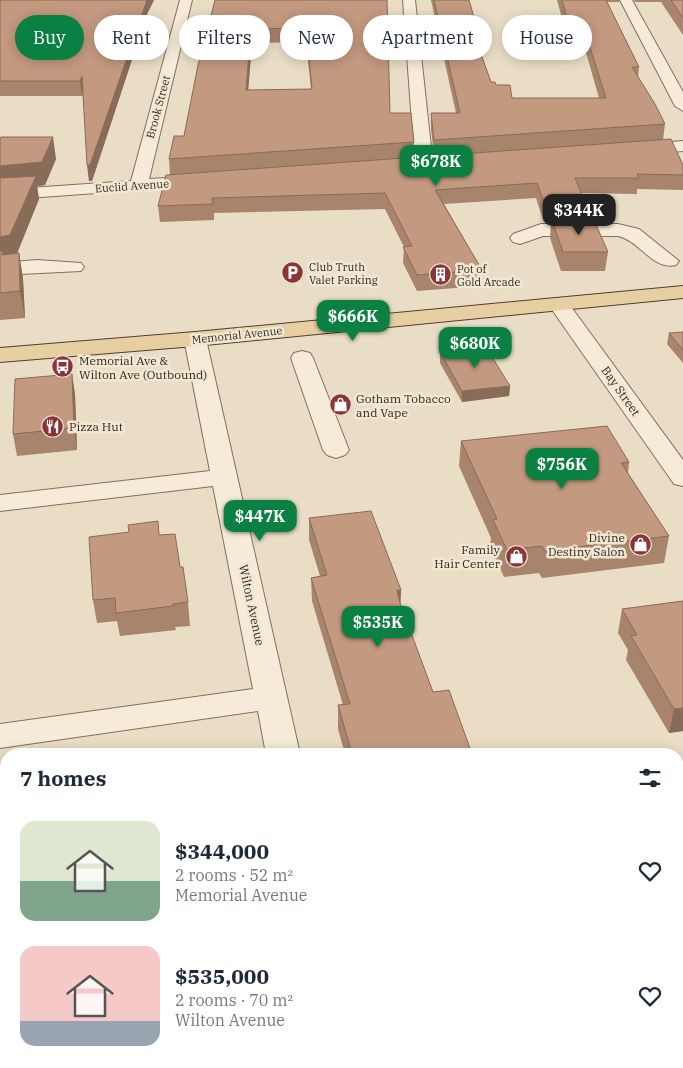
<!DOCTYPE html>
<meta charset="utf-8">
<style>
:root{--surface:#fff;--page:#f2f2f3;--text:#1f2937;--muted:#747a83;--accent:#0b8043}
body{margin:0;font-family:"IBM Plex Serif",serif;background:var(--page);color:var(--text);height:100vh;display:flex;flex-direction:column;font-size:19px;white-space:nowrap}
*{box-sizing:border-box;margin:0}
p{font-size:16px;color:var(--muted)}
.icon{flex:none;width:28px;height:28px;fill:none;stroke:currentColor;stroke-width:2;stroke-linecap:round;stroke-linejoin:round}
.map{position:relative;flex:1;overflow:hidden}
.panel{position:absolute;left:0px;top:748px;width:684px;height:321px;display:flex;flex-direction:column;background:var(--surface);border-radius:20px 20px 0 0;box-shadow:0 2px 12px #0003}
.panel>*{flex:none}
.top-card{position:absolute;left:15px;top:15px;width:654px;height:45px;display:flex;gap:10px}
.price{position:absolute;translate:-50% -42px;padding:0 11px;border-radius:10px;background:var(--accent);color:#fff;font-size:16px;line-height:32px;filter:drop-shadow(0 1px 2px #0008)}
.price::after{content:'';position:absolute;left:50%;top:30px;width:15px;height:11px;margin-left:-8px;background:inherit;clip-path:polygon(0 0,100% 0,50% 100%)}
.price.current{background:#222;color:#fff}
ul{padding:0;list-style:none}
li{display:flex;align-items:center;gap:15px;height:125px;padding:0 20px}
li span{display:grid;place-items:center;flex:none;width:140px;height:100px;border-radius:15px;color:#555}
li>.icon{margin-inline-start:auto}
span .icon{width:60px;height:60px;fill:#fffc;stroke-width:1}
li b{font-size:21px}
h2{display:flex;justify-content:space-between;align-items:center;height:60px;padding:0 20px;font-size:21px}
.tag{padding:0 18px;border-radius:22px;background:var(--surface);box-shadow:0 2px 12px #0003;font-size:18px;line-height:45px}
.tag.current{background:var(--accent);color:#fff}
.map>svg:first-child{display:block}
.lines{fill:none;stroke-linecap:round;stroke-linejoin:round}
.minor-casing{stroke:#826f5d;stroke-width:2}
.major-casing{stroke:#503e31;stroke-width:2}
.minor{fill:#f5ebd8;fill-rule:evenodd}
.major{fill:#e8cfa1;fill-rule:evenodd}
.wall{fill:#a8846d;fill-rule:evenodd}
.shaded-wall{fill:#886b59}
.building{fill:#c3997f;stroke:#886b59;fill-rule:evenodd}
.labels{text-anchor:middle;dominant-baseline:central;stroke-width:5;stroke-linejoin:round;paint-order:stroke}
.far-street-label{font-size:11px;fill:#34291f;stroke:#f1e8d4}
.far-poi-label{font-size:11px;fill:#34291f;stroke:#f1e8d4;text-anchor:start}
.poi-label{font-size:12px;fill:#34291f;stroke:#f1e8d4;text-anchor:start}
.street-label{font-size:12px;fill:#34291f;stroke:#f1e8d4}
</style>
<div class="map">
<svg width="683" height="1068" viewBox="0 0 683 1068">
<rect width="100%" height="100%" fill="#e9ddc5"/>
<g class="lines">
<defs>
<path id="minor" d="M180 0H192L149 179 201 176 207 177 210 181 207 185 0 200V190L131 181Z
M403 0H415L433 165 430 169H418L415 165Z
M620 0H632L683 92V111L675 106Z
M683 141V151L637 155 631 154 629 150 631 146 637 145Z
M541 224H618L639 229 679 261 676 265C653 271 639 240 618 236H543L520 244 513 242 510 238 513 234Z
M37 260 81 263 84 267 81 271 0 275V263Z
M559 298 566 300 683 460V486L674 484 548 304 552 300Z
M195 332 203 334 206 339 300 754H266L258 711 0 748V724L253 689 213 486 0 511V495L210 471 184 339 187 334Z
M302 351 310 353 313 358 349 450 345 455 336 458 327 455 323 450 291 358 294 353Z
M683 913V945L678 946V914Z
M678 957 683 958V1004L678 1002Z
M6 1024V1062L0 1063V1025Z
M326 1062H368L369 1068H327Z"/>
<path id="major" d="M683 286V298L195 346 0 362V348L195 332Z"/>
</defs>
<use href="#minor" class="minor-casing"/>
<use href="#major" class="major-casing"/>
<use href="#minor" class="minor"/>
<use href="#major" class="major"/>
</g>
<path class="wall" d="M0 0H154L147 14 92 181H89L83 93 82 96H0Z
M215 0H387L390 113 414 142 413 158 434 156 431 129V113H456L431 0H469L476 24 475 37 491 82 512 98H599L587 56 579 40H568L557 0H620L619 2H607L639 67 638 77 665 124 663 140 683 165V190L637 189V194L581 193 587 207 585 220 608 252 605 271H561L550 238 551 222H544L536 198 444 204 482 270 481 286 417 291 403 263 404 247 385 209 214 213V220L160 222 158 206 170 175 169 159 184 136ZM306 42 311 89 248 90 252 43Z
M634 0H683V35L661 2H635Z
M0 138 56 159 45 185 37 186 39 199 17 254 19 253 23 279 25 318 0 320Z
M683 332V363L667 344 669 333Z
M440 352 510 386 509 396 462 402 440 363Z
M72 374 75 395 77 450 17 456 13 434Z
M461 441 629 462 628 473 669 536 664 563 542 578 539 573 504 577 490 546 491 538 459 466Z
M309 518 401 590 400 604 433 692 472 754H481H345L338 729V705H343L312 601 311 578 320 576 309 540Z
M129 532 159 535 180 567 188 602 190 626 175 627 176 630 120 636 117 621 97 623 93 600Z
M683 601V731L669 733 626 660 628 650 618 633 622 609Z
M436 1062H568L570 1068H613H437Z"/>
<path class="shaded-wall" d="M147 0H154L147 14 92 181H89L87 165Z
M251 29 252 43 247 105 246 90Z
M82 76 84 91 82 96 80 81Z
M53 137 56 159 45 185 37 186 39 199 14 260 0 263V166Z
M19 253 23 279 25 318 20 291Z
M72 374 75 395 77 450 74 428Z
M510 386 509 396 462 402V391Z
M397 590H401L400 613Z
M683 708V731L669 733 674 709Z"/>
<path class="building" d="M0 0H147L90 165H87L82 76 80 81H0Z
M215 0H387L390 113H411L414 142 169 159 174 136H184L198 65ZM306 28 312 89 246 90 251 29Z
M434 0H469L476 24H470L491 82H495L496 85H510L512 98H606L588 41 580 26 569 25 562 0H606L639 67H632L655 104 665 124 434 140 431 113H460Z
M671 0H683V18Z
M1 137H53L42 162 0 166V138Z
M671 139 683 165V175L637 174 639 178H575L587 207H546L537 183 435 190 482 270 417 275 403 247 412 246 385 193 212 198 213 204 158 206 166 175Z
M36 176 10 235 0 237V178Z
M552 220H594L608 252H563Z
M0 251H3L2 255 19 253 20 291 0 293Z
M683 332V350L669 333Z
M486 347 510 386 462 391 440 352Z
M72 374 74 428 13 434 15 379Z
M607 426 629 462 621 463 669 536 545 551 542 546 507 550 493 520 497 519 461 441Z
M371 511 401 590H397L400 603 433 692 449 690 472 754 481 752V754H352L338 705 350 704 311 578 327 575 309 518Z
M158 521 159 535 175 534 180 567H183L188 602 173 604V606L116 613 115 598 93 600 89 537 129 532 128 525Z
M683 601V708L674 709 631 636 637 635 622 609Z
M444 1062H568L570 1068 601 1062H611L613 1068H446Z"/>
<defs>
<symbol id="parking-disc" viewBox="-11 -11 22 22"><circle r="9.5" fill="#8a3438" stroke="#f1e8d4"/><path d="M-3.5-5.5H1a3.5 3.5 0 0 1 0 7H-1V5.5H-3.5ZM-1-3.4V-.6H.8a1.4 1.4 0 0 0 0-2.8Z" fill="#fff"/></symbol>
<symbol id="building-disc" viewBox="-11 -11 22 22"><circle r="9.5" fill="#8a3438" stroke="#f1e8d4"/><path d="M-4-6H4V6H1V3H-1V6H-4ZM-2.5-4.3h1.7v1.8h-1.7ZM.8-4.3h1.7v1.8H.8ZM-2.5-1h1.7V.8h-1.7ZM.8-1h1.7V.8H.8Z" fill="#fff"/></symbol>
<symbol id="bus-disc" viewBox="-11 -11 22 22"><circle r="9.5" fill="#8a3438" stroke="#f1e8d4"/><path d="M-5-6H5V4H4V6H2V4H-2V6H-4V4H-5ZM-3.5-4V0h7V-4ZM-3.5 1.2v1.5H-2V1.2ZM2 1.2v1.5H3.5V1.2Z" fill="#fff"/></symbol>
<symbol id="shop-disc" viewBox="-11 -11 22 22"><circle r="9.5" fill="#8a3438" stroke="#f1e8d4"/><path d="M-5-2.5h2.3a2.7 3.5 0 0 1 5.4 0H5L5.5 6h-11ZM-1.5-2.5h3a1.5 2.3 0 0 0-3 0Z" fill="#fff"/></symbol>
<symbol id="restaurant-disc" viewBox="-11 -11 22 22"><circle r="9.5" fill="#8a3438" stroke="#f1e8d4"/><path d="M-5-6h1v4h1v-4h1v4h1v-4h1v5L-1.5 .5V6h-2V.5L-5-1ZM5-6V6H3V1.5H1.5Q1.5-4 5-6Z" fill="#fff"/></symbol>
</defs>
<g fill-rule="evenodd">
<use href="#parking-disc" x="280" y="260" width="25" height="25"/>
<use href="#building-disc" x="428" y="262" width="25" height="25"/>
<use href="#bus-disc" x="50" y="354" width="25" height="25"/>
<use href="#shop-disc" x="328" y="392" width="25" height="25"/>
<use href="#restaurant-disc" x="40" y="414" width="25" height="25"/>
<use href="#shop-disc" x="628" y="532" width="25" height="25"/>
<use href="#shop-disc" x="504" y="544" width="25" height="25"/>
</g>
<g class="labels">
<g class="far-street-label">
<text transform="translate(158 107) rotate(-75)">Brook Street</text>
<text transform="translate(132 186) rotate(-4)">Euclid Avenue</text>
<text transform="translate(237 335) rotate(-6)">Memorial Avenue</text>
</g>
<g class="far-poi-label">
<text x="309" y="267">Club Truth<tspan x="309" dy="13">Valet Parking</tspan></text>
<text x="457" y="269">Pot of<tspan x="457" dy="13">Gold Arcade</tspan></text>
</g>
<g class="poi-label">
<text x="79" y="360">Memorial Ave &amp;<tspan x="79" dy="14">Wilton Ave (Outbound)</tspan></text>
<text x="356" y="398">Gotham Tobacco<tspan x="356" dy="14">and Vape</tspan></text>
<text x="69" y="426">Pizza Hut</text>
<text x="625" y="537" text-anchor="end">Divine<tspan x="625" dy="14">Destiny Salon</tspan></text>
<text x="500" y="549" text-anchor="end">Family<tspan x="500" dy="14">Hair Center</tspan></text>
</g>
<g class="street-label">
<text transform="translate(621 391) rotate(55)">Bay Street</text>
<text transform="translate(252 605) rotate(78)">Wilton Avenue</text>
</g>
</g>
</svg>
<b class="price" style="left:436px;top:187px">$678K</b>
<b class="price current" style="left:579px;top:236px">$344K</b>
<b class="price" style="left:353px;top:342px">$666K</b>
<b class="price" style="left:475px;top:369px">$680K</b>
<b class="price" style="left:562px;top:490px">$756K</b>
<b class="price" style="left:260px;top:542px">$447K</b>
<b class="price" style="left:378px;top:648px">$535K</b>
<div class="top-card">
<a class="tag current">Buy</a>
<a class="tag">Rent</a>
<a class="tag">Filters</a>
<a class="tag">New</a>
<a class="tag">Apartment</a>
<a class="tag">House</a>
</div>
<section class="panel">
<h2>7 homes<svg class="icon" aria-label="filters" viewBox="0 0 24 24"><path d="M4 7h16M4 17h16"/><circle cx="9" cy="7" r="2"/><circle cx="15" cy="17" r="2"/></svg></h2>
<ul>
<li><span style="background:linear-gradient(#dfe7d0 60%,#7fa58c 0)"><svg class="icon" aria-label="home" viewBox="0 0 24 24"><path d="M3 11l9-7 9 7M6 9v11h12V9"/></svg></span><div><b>$344,000</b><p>2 rooms · 52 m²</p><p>Memorial Avenue</p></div><svg class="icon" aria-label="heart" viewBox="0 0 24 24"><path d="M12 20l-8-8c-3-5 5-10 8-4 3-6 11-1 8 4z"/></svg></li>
<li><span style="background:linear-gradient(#f6c9c9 75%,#9aa5b1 0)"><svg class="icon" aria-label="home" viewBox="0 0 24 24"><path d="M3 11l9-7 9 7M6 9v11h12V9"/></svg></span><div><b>$535,000</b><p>2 rooms · 70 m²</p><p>Wilton Avenue</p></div><svg class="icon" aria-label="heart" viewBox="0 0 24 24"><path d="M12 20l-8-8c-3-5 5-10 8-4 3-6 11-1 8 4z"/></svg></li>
</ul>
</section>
</div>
